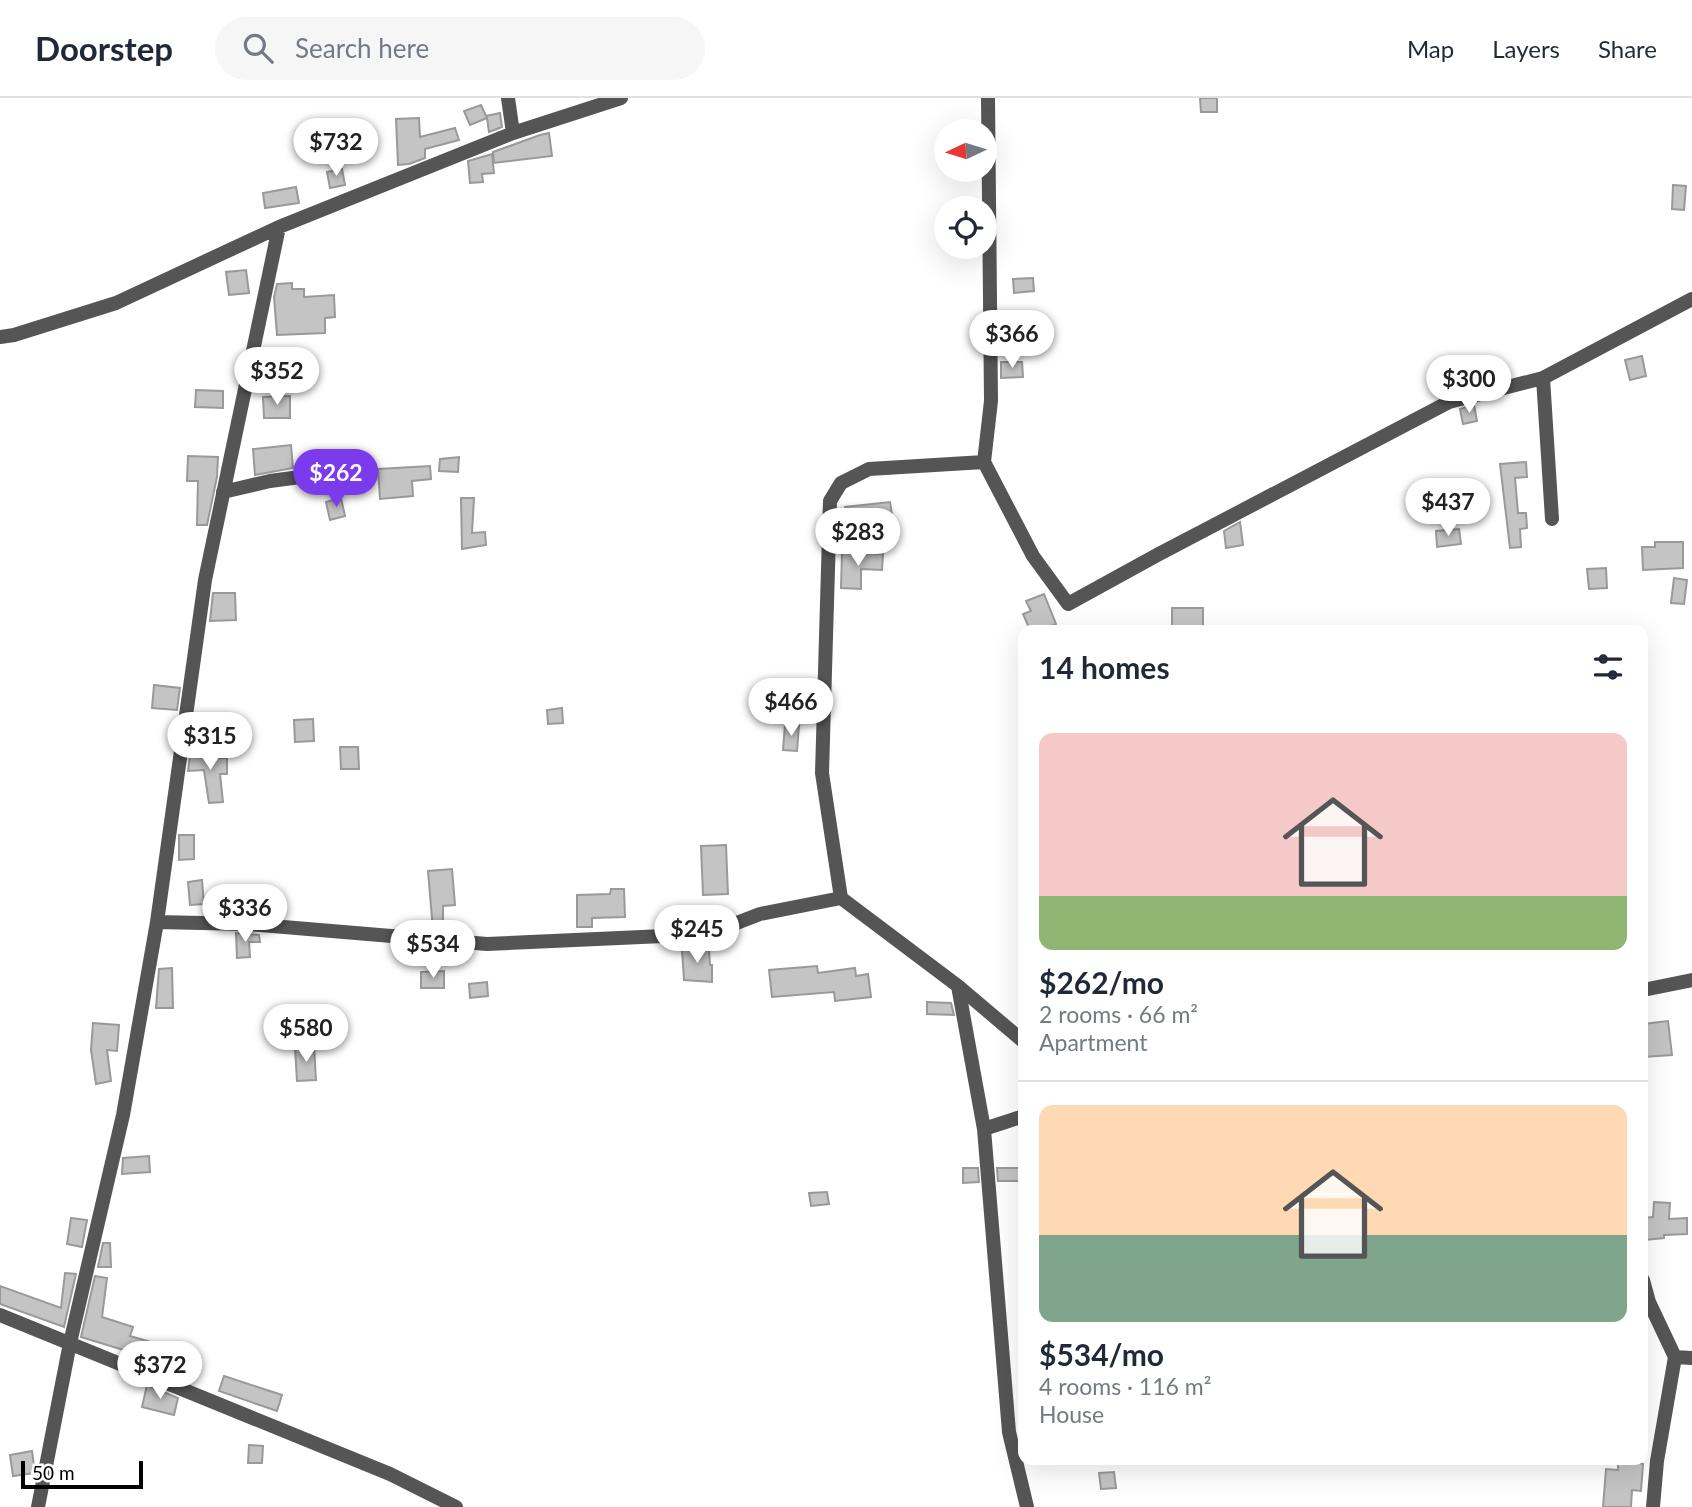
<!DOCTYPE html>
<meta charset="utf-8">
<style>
:root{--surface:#fff;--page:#f6f6f7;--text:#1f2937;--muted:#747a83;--line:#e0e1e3;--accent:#7c3aed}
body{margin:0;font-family:Lato,sans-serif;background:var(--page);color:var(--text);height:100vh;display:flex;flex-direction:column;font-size:26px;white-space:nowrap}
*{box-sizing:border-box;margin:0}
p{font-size:23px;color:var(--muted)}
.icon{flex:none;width:38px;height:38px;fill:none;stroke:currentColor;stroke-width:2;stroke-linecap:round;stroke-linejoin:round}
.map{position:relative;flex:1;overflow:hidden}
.details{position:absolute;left:1018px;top:527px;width:630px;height:840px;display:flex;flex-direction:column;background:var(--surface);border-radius:14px;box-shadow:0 7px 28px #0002}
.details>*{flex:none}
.needle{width:46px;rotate:266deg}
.fabs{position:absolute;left:934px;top:21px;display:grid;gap:14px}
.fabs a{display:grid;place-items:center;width:63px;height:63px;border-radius:50%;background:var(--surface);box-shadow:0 7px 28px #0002;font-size:35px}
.scale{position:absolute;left:21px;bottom:18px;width:122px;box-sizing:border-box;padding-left:7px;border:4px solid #000;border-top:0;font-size:19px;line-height:24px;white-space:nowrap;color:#000;-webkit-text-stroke:5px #fff;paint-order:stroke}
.price{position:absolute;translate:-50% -60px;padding:0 16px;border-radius:24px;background:#fff;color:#222;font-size:23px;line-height:46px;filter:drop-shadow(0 2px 4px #0008)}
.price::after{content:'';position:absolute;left:50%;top:42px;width:21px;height:16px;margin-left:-10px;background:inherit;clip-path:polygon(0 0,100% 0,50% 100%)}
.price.selected{background:var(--accent);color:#fff}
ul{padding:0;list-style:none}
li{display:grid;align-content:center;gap:14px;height:371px;padding:0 21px}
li+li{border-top:2px solid var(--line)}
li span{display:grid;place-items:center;height:217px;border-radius:14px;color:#555}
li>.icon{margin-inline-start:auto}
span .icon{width:126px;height:126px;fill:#fffc;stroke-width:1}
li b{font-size:30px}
h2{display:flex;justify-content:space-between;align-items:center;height:84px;padding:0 21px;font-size:30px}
header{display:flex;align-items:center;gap:42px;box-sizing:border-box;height:98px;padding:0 35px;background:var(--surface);border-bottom:2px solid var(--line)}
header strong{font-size:33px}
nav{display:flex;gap:38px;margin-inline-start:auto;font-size:24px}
.search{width:490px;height:63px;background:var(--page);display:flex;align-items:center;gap:18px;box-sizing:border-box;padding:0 24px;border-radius:38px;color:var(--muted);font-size:26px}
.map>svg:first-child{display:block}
.building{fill:#c4c4c4;stroke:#999;stroke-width:2}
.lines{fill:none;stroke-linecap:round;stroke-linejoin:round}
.street{stroke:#555;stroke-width:14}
</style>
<header>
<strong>Doorstep</strong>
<div class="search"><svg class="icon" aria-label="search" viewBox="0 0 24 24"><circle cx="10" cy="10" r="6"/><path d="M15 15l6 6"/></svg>Search here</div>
<nav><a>Map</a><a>Layers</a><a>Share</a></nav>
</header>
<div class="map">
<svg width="1692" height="1409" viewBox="0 0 1692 1409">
<rect width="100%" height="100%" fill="#fff"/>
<path class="building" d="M1200 0H1217V14H1201Z
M481 7 487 20 486 18 500 15 502 29 489 34 487 20 470 27 464 13Z
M419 20 420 39 455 30 459 42 425 51V60L409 66 398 67 396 21Z
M549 35 552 58 494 65 493 54 540 37Z
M492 56 494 75 482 76 483 84 470 85 468 63Z
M342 71 345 87 330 90 327 74Z
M1673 87 1686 88 1684 112 1672 111Z
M296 89 299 105 265 110 263 95Z
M246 172 249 195 229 197 226 174Z
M1033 180 1034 193 1014 195 1013 181Z
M292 185V191H304V199L334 197 335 219 325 220V235L277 237 274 199 277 186Z
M1642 258 1646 278 1630 282 1625 262Z
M1001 264H1022L1023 279 1001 280Z
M196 292 223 293V310L195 309Z
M290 298V320H264L263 299Z
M1474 307 1477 323 1463 326 1460 311Z
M291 347 293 370 255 377 253 351Z
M188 358 218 359 217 379 207 427H197L198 383H187Z
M459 359 458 374 439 373 440 361Z
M1526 364 1527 379 1515 380 1518 415H1526L1527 430 1520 431 1521 449 1510 450 1500 366Z
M430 368 431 381 412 383 413 398 380 401 378 371Z
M341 400 345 418 330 422 326 404Z
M461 400H474L472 435 485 434 486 447 462 451Z
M890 404 894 429 867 433 865 422 847 424 845 409Z
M1240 424 1243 447 1226 450 1224 433Z
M1459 431 1461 446 1437 449 1436 433Z
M1655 444H1683V470L1643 472 1642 449H1655Z
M842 454 883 456 882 472 861 471V491L841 490Z
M1606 470 1607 490 1589 491 1587 471Z
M1674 480 1687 482 1684 506 1671 505Z
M213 495H235L236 522 210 523Z
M1044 496 1056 526 1042 532H1030L1023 516 1031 513 1026 503Z
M1172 510H1203V532H1172Z
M154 587 180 590 177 612 152 610Z
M562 610 563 625 548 626 547 612Z
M313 621 314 643 295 644 294 622Z
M785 626 799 627 797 653 783 652Z
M340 649H358L359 671H341Z
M191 651H209V660H227V676H220L223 704 209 705 204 672 188 673Z
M179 737H194V761L179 762Z
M726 747 728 796 703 797 701 748Z
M452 771 455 807 443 808V833L433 832 428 773Z
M202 782 204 806 190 807 188 784Z
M611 791H624L625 819 592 820V829H577V797L610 796Z
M236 835 259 837 260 844H249L250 859 237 860Z
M709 851 710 867H712V884L684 882 682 852Z
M817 868 818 875 855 870 856 878 868 876 871 899 835 903 834 894 772 899 769 872Z
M172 870 173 910H156L159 871Z
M444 873V890H421V874Z
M487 884 488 898 470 900 469 886Z
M927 904 951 905 954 917 927 916Z
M1668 923 1672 957 1643 959V926Z
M93 925 119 927 117 953 107 952 111 983 96 986 91 952Z
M314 948 316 982 297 983 295 950Z
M149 1058 150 1074 122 1076 123 1060Z
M963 1070H978L979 1084 963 1085Z
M997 1070H1021V1083H998Z
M827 1094 829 1106 811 1108 809 1095Z
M1654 1104 1670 1105 1669 1121 1687 1120V1136L1664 1137V1140L1645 1142 1643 1120 1653 1119Z
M71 1120 87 1122 82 1149 67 1146Z
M103 1145H110L111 1169H98Z
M65 1175 76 1176 64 1229 0 1206V1188L61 1210Z
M95 1178 107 1180 102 1219 133 1229 130 1238 161 1247 156 1262 81 1239Z
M224 1278 282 1297 277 1313 219 1293Z
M147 1287 178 1300 174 1317 142 1309Z
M249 1347 263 1348 262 1365H248Z
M32 1353 35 1375 13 1378 10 1357Z
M1623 1362H1639V1365L1643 1366 1641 1393 1632 1392 1631 1409H1603L1606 1371 1618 1372V1363L1623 1364Z
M1114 1374 1116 1390 1101 1391 1099 1375Z"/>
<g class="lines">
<path class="street" d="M508 0 513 35
M988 0 991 303 984 364 869 371 841 385 830 403 822 675 841 800 958 888 984 1031 1009 1334 1027 1409
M0 239 14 237 116 205 279 129 513 35 621 0
M1543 280 1552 421
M984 364 1033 458 1068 506 1159 456 1449 304 1543 280 1692 201
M223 394 270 383 360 371
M157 824 247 826 487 846 708 836 760 816 841 800
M958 888 1024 944
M1643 892 1692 882
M984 1031 1024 1018
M1643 1182 1649 1204 1675 1259 1657 1363 1653 1409
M0 1217 390 1376 456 1409
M1675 1259 1692 1260
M38 1409 70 1245 123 1017 157 824 205 482 279 129"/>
</g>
</svg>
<div class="fabs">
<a><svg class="needle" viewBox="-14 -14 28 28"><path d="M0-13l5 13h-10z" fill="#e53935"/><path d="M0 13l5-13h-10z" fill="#747a83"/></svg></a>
<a><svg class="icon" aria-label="locate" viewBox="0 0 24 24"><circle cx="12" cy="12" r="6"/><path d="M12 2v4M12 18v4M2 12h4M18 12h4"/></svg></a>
</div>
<div class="scale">50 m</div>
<b class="price" style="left:336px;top:80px">$732</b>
<b class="price" style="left:1012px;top:272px">$366</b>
<b class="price" style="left:277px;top:309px">$352</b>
<b class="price" style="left:1469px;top:317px">$300</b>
<b class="price selected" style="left:336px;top:411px">$262</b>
<b class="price" style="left:1448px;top:440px">$437</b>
<b class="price" style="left:858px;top:470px">$283</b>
<b class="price" style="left:791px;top:640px">$466</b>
<b class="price" style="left:210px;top:674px">$315</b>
<b class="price" style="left:245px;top:846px">$336</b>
<b class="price" style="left:697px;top:867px">$245</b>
<b class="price" style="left:433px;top:882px">$534</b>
<b class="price" style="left:306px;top:966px">$580</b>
<b class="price" style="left:160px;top:1303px">$372</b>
<section class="details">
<h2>14 homes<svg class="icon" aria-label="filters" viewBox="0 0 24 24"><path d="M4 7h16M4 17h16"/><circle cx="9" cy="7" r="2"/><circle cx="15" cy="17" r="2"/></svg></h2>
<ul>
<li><span style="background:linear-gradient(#f6c9c9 75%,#8fb573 0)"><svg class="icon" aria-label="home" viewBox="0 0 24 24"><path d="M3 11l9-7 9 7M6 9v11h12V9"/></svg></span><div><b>$262/mo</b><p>2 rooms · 66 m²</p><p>Apartment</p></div></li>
<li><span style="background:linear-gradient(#ffd9b3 60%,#7fa58c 0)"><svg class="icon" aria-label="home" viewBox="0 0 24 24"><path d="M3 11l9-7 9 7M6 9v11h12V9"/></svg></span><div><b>$534/mo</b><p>4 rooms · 116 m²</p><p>House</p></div></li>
</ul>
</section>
</div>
